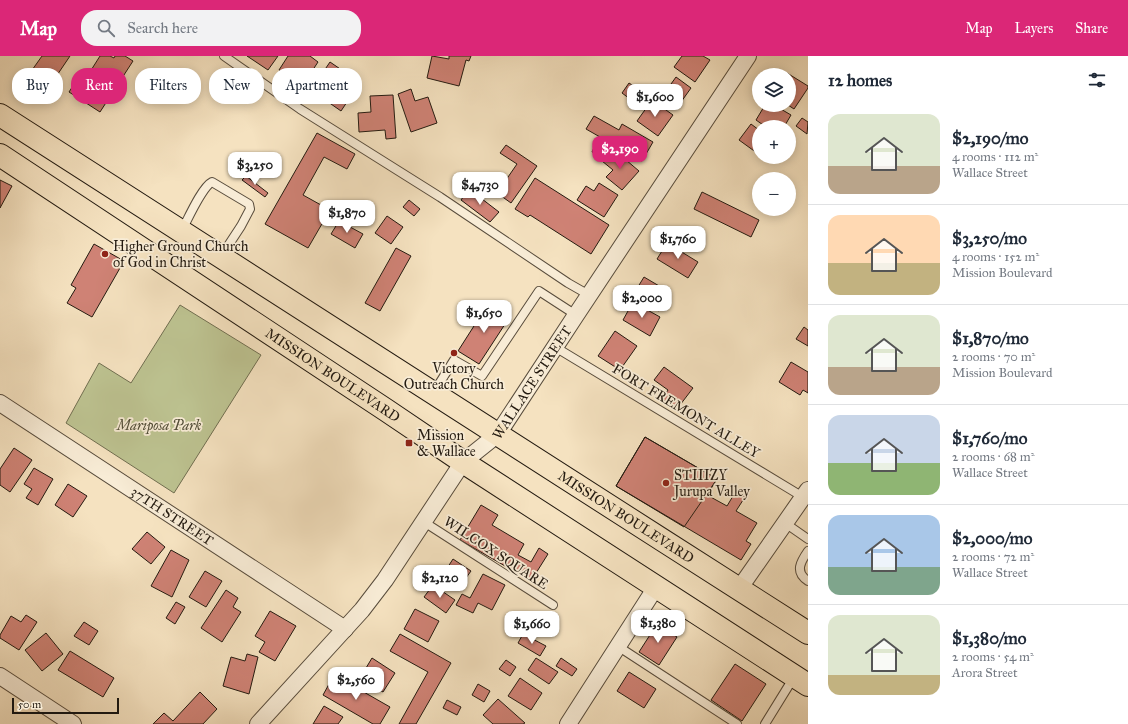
<!DOCTYPE html>
<meta charset="utf-8">
<style>
:root{--surface:#fff;--page:#f2f2f3;--text:#1f2937;--muted:#747a83;--line:#e0e1e3;--accent:#db2777}
body{margin:0;font-family:"IM FELL Great Primer",serif;background:var(--page);color:var(--text);height:100vh;display:flex;flex-direction:column;font-size:15px;white-space:nowrap}
*{box-sizing:border-box;margin:0}
p{font-size:13px;color:var(--muted)}
.icon{flex:none;width:22px;height:22px;fill:none;stroke:currentColor;stroke-width:2;stroke-linecap:round;stroke-linejoin:round}
.map{position:relative;flex:1;overflow:hidden}
.side{display:flex;flex-direction:column;background:var(--surface);width:320px}
.side>*{flex:none}
.guide{position:absolute;left:12px;top:12px;width:380px;height:36px;display:flex;gap:8px}
.fabs{position:absolute;left:752px;top:12px;display:grid;gap:8px}
.fabs a{display:grid;place-items:center;width:44px;height:44px;border-radius:50%;background:var(--surface);box-shadow:0 2px 10px #0003;font-size:20px}
.scale{position:absolute;left:12px;bottom:10px;width:107px;box-sizing:border-box;padding-left:4px;border:2px solid #231a10;border-top:0;font-size:11px;line-height:14px;white-space:nowrap;color:#231a10;-webkit-text-stroke:3px #f8ecd6;paint-order:stroke}
.price{position:absolute;translate:-50% -34px;padding:0 9px;border-radius:8px;background:#fff;color:#222;font-size:13px;line-height:26px;filter:drop-shadow(0 1px 2px #0008)}
.price::after{content:'';position:absolute;left:50%;top:24px;width:12px;height:9px;margin-left:-6px;background:inherit;clip-path:polygon(0 0,100% 0,50% 100%)}
.price.selected{background:var(--accent);color:#fff}
ul{padding:0;list-style:none}
li{display:flex;align-items:center;gap:12px;height:100px;padding:0 20px}
li+li{border-top:1px solid var(--line)}
li span{display:grid;place-items:center;flex:none;width:112px;height:80px;border-radius:12px;color:#555}
li>.icon{margin-inline-start:auto}
span .icon{width:48px;height:48px;fill:#fffc;stroke-width:1}
li b{font-size:17px}
h2{display:flex;justify-content:space-between;align-items:center;height:48px;padding:0 20px;font-size:17px}
.pill{padding:0 14px;border-radius:16px;background:var(--surface);box-shadow:0 2px 10px #0003;font-size:14px;line-height:36px}
.pill.selected{background:var(--accent);color:#fff}
header{display:flex;align-items:center;gap:24px;box-sizing:border-box;height:56px;padding:0 20px;background:var(--accent);color:#fff}
header strong{font-size:19px}
nav{display:flex;gap:22px;margin-inline-start:auto;font-size:14px}
.search{width:280px;height:36px;background:var(--page);display:flex;align-items:center;gap:10px;box-sizing:border-box;padding:0 14px;border-radius:16px;color:var(--muted);font-size:15px}
main{display:flex;flex:1;min-height:0}
.map>svg:first-child{display:block}
.green{fill:#bdc391;stroke:#706e50}
.building{fill:#cf8275;stroke:#231a10}
.lines{fill:none;stroke-linecap:round;stroke-linejoin:round}
.lane-casing{stroke:#584c3c;stroke-width:10}
.street-casing{stroke:#584c3c;stroke-width:18}
.primary-casing{stroke:#231a10;stroke-width:24}
.lane{stroke:#f8ecd6;stroke-width:8}
.street{stroke:#f8ecd6;stroke-width:16}
.primary{stroke:#f5e2c0;stroke-width:22}
.poi-dot{fill:#8f2418;stroke:#f8ecd6;stroke-width:1.5}
.labels{text-anchor:middle;dominant-baseline:central;stroke-width:3.5;stroke-linejoin:round;paint-order:stroke}
.poi-label{font-size:14px;fill:#231a10;stroke:#f8ecd6;text-anchor:start}
.street-label{font-size:14px;fill:#231a10;stroke:#f8ecd6}
.park-label{font-size:14px;font-style:italic;fill:#514d37;stroke:#f8ecd6}
</style>
<header>
<strong>Map</strong>
<div class="search"><svg class="icon" aria-label="search" viewBox="0 0 24 24"><circle cx="10" cy="10" r="6"/><path d="M15 15l6 6"/></svg>Search here</div>
<nav><a>Map</a><a>Layers</a><a>Share</a></nav>
</header>
<main>
<div class="map">
<svg width="808" height="668" viewBox="0 0 808 668">
<rect width="100%" height="100%" fill="#f5e2c0"/>
<filter id="stains"><feTurbulence type="fractalNoise" baseFrequency=".005" numOctaves="4"/><feColorMatrix values="0 0 0 0 .2 0 0 0 0 .09 0 0 0 0 .02 0 0 0 .5 -.17"/></filter>
<radialGradient id="worn" r=".72"><stop offset=".6" stop-color="#630" stop-opacity="0"/><stop offset="1" stop-color="#630" stop-opacity=".3"/></radialGradient>
<path class="green" d="M180 249 261 299 174 437 66 367 99 307 131 327Z"/>
<path class="building" d="M42 0H70L45 37 25 24Z
M100 0H110L114 2 115 0H125L133 5 100 56 69 36 82 16 88 19Z
M247 0H278L268 14Z
M288 0H310L318 6 303 29 279 14Z
M432 0 449 3V0H471L469 5 466 4 459 30 427 22Z
M682 0H703L710 4 695 26 674 11Z
M330 6 349 19 342 30 353 37 341 55 311 34Z
M787 17 808 30V32L794 53 788 49 789 19H785Z
M676 21 691 32 676 53 661 42Z
M629 27 646 38 638 49 622 37Z
M411 33 415 45 428 41 437 67 411 76 398 38Z
M393 39 396 82 386 83 385 74 359 76 358 57 371 56 370 40Z
M652 44 673 59 658 80 637 65Z
M765 49H774L791 59 784 71H766L756 64Z
M594 60 619 74 622 68 653 86 642 105 586 73Z
M802 62 808 66 807 78 796 70Z
M751 68 759 74V94L757 97 739 84Z
M317 77 355 98 347 113 324 101 303 139 330 154 308 192 265 168Z
M597 85 607 90 603 100 592 96Z
M506 89 537 110 511 147 497 137 517 108 500 97Z
M613 93 639 115 622 134 606 121 613 114 602 105Z
M246 120 268 137 265 141 242 124Z
M535 122 609 169 591 198 530 159 528 161 515 153Z
M0 124 12 130 0 152Z
M599 127 618 139 604 161 577 144 586 130 594 135Z
M469 133 499 156 490 166 461 144Z
M702 136 759 164 751 181 694 153Z
M409 144 420 153 414 160 403 151Z
M387 160 403 171 391 188 375 177Z
M339 165 363 178 355 192 331 178Z
M667 187 698 206 688 222 657 203Z
M94 188 124 205 92 261 67 247 76 232 71 229Z
M396 192 411 200 380 255 365 247Z
M644 221 671 237 659 255 633 239Z
M633 246 660 261 650 280 623 264Z
M488 248 509 262 479 308 458 295Z
M804 271 808 274V290L796 283Z
M615 275 637 290 620 314 598 300Z
M791 306 808 316V337L803 334 800 339 779 326Z
M664 311 693 332 677 353 662 343 668 334 654 324Z
M645 381 717 423 707 439 727 450 736 435 745 441 736 455 757 467 746 485 751 488 741 504 616 430Z
M645 381 717 423 684 471 616 430Z
M14 392 32 404 10 436 0 429V413Z
M34 412 53 423 38 449 26 442 32 433 24 428Z
M68 428 87 440 73 461 55 449Z
M481 449 498 459 492 469 524 488 518 499 531 506 539 492 548 498 531 525 460 484Z
M147 476 165 491 151 508 132 493Z
M171 494 189 504 172 541 151 530Z
M453 503 471 515 461 529 444 517Z
M205 515 222 525 206 551 189 541Z
M483 518 505 529 492 554 478 547 473 557 456 549 462 538 470 542Z
M433 529 455 544 446 557 424 541Z
M226 534 238 542 233 551 241 556 222 586 201 572Z
M176 546 185 551 175 568 166 562Z
M415 553 439 565 428 586 404 573Z
M270 555 296 570 275 605 259 596 265 586 255 580Z
M26 559 37 566 19 594 0 582V579L11 560 21 566Z
M84 566 98 575 89 589 74 580Z
M657 568 677 581 659 609 639 596Z
M46 577 63 598 42 615 25 594Z
M400 578 451 607 416 668H399L428 616 390 595Z
M523 578 546 590 540 600 518 587Z
M70 595 114 622 103 641 58 614Z
M247 598 258 601 249 638 223 630 231 601 245 605Z
M372 602 395 617 383 636 360 622Z
M536 602 558 616 549 628 528 614Z
M561 602 577 613 572 620 556 610Z
M506 604 516 611 510 620 499 613Z
M735 608 766 628 742 665 711 644Z
M629 616 656 633 644 652 617 635Z
M334 619 390 651 380 668H373L323 639Z
M520 622 542 637 531 654 508 640Z
M478 628 490 635 484 646 472 639Z
M200 636 217 653 203 668H153L164 657 173 665Z
M498 643 525 667 523 668H493L483 659Z
M447 644 461 651 457 659 443 652Z
M324 650 343 661 338 668H313Z"/>
<g class="lines">
<defs>
<path id="lane" d="M224 0 300 53 440 141 568 227 589 239
M182 174C188 163 202 131 212 126L249 148 250 153 241 170 222 199
M555 291 803 441
M434 336 454 304 482 320 539 235 576 259
M424 466 553 549
M785 467 808 483
M808 495C801 505 794 516 808 525
M619 591 737 668
M765 668 794 621"/>
<g id="street">
<path id="s1" d="M0 347 345 573"/>
<path d="M739 533 808 434"/>
<path d="M0 620 73 668"/>
<path id="s2" d="M258 668 362 554 385 524 463 406 498 378 576 259 748 0"/>
<path d="M568 668 656 531"/>
</g>
<g id="primary">
<path id="s3" d="M0 59C269 231 538 405 808 577"/>
<path id="s4" d="M0 99 386 354 463 406 808 629"/>
</g>
</defs>
<use href="#lane" class="lane-casing"/>
<use href="#street" class="street-casing"/>
<use href="#primary" class="primary-casing"/>
<use href="#lane" class="lane"/>
<use href="#street" class="street"/>
<use href="#primary" class="primary"/>
</g>
<g class="poi-dot">
<circle cx="105" cy="198" r="4"/>
<circle cx="454" cy="297" r="4"/>
<rect x="405" y="383" width="8" height="8" rx="2"/>
<circle cx="666" cy="427" r="4"/>
</g>
<g class="labels">
<g class="poi-label">
<text x="113" y="190">Higher Ground Church<tspan x="113" dy="16">of God in Christ</tspan></text>
<text x="454" y="312" text-anchor="middle">Victory<tspan x="454" dy="16">Outreach Church</tspan></text>
<text x="417" y="379">Mission<tspan x="417" dy="16">&amp; Wallace</tspan></text>
<text x="674" y="419">STIIIZY<tspan x="674" dy="16">Jurupa Valley</tspan></text>
</g>
<g class="street-label">
<text stroke="none"><textPath href="#s4" startOffset="399">MISSION BOULEVARD</textPath></text>
<text stroke="none"><textPath href="#s2" startOffset="440">WALLACE STREET</textPath></text>
<text transform="translate(686 355) rotate(31)">FORT FREMONT ALLEY</text>
<text stroke="none"><textPath href="#s1" startOffset="206">37TH STREET</textPath></text>
<text stroke="none"><textPath href="#s3" startOffset="744">MISSION BOULEVARD</textPath></text>
<text transform="translate(496 497) rotate(33)">WILCOX SQUARE</text>
</g>
<g class="park-label">
<text x="159" y="369">Mariposa Park</text>
</g>
</g>
<rect width="100%" height="100%" filter="url(#stains)"/>
<rect width="100%" height="100%" fill="url(#worn)"/>
</svg>
<div class="fabs">
<a><svg class="icon" aria-label="layers" viewBox="0 0 24 24"><path d="M12 4l9 5-9 5-9-5zM3 14l9 5 9-5"/></svg></a>
<a>+</a>
<a>−</a>
</div>
<div class="scale">50 m</div>
<b class="price" style="left:655px;top:62px">$1,600</b>
<b class="price selected" style="left:620px;top:114px">$2,190</b>
<b class="price" style="left:255px;top:130px">$3,250</b>
<b class="price" style="left:480px;top:150px">$4,730</b>
<b class="price" style="left:347px;top:178px">$1,870</b>
<b class="price" style="left:678px;top:204px">$1,760</b>
<b class="price" style="left:642px;top:263px">$2,000</b>
<b class="price" style="left:484px;top:278px">$1,650</b>
<b class="price" style="left:440px;top:543px">$2,120</b>
<b class="price" style="left:658px;top:588px">$1,380</b>
<b class="price" style="left:532px;top:589px">$1,660</b>
<b class="price" style="left:356px;top:645px">$2,560</b>
<div class="guide">
<a class="pill">Buy</a>
<a class="pill selected">Rent</a>
<a class="pill">Filters</a>
<a class="pill">New</a>
<a class="pill">Apartment</a>
</div>
</div>
<section class="side">
<h2>12 homes<svg class="icon" aria-label="filters" viewBox="0 0 24 24"><path d="M4 7h16M4 17h16"/><circle cx="9" cy="7" r="2"/><circle cx="15" cy="17" r="2"/></svg></h2>
<ul>
<li><span style="background:linear-gradient(#dfe7d0 65%,#b9a48a 0)"><svg class="icon" aria-label="home" viewBox="0 0 24 24"><path d="M3 11l9-7 9 7M6 9v11h12V9"/></svg></span><div><b>$2,190/mo</b><p>4 rooms · 112 m²</p><p>Wallace Street</p></div></li>
<li><span style="background:linear-gradient(#ffd9b3 60%,#c2b280 0)"><svg class="icon" aria-label="home" viewBox="0 0 24 24"><path d="M3 11l9-7 9 7M6 9v11h12V9"/></svg></span><div><b>$3,250/mo</b><p>4 rooms · 152 m²</p><p>Mission Boulevard</p></div></li>
<li><span style="background:linear-gradient(#dfe7d0 65%,#b9a48a 0)"><svg class="icon" aria-label="home" viewBox="0 0 24 24"><path d="M3 11l9-7 9 7M6 9v11h12V9"/></svg></span><div><b>$1,870/mo</b><p>2 rooms · 70 m²</p><p>Mission Boulevard</p></div></li>
<li><span style="background:linear-gradient(#c9d6e8 60%,#8fb573 0)"><svg class="icon" aria-label="home" viewBox="0 0 24 24"><path d="M3 11l9-7 9 7M6 9v11h12V9"/></svg></span><div><b>$1,760/mo</b><p>2 rooms · 68 m²</p><p>Wallace Street</p></div></li>
<li><span style="background:linear-gradient(#a9c7e8 65%,#7fa58c 0)"><svg class="icon" aria-label="home" viewBox="0 0 24 24"><path d="M3 11l9-7 9 7M6 9v11h12V9"/></svg></span><div><b>$2,000/mo</b><p>2 rooms · 72 m²</p><p>Wallace Street</p></div></li>
<li><span style="background:linear-gradient(#dfe7d0 75%,#c2b280 0)"><svg class="icon" aria-label="home" viewBox="0 0 24 24"><path d="M3 11l9-7 9 7M6 9v11h12V9"/></svg></span><div><b>$1,380/mo</b><p>2 rooms · 54 m²</p><p>Arora Street</p></div></li>
</ul>
</section>
</main>
